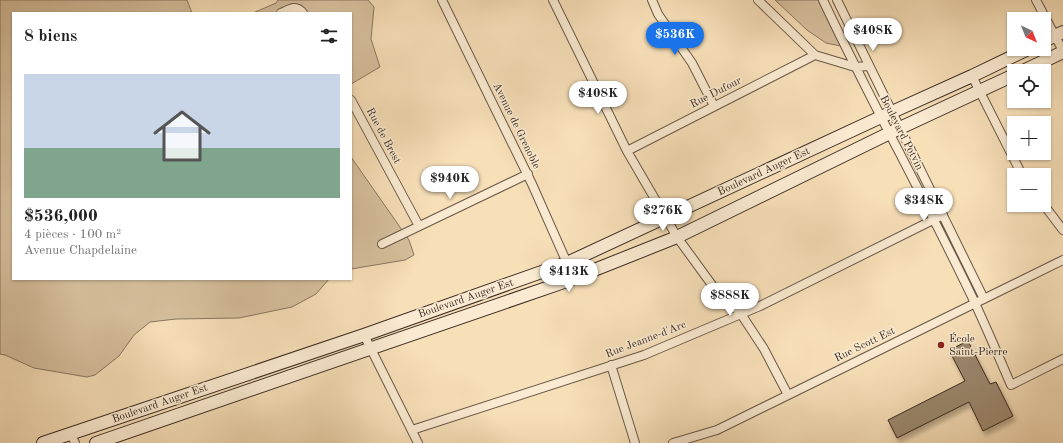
<!DOCTYPE html>
<html lang="fr">
<meta charset="utf-8">
<style>
:root{--surface:#fff;--page:#f2f2f2;--text:#222;--muted:#767676;--accent:#1a73e8}
body{margin:0;font-family:"Old Standard TT",serif;background:var(--page);color:var(--text);height:100vh;display:flex;flex-direction:column;font-size:15px;white-space:nowrap}
*{box-sizing:border-box;margin:0}
p{font-size:13px;color:var(--muted)}
.icon{flex:none;width:22px;height:22px;fill:none;stroke:currentColor;stroke-width:2;stroke-linecap:round;stroke-linejoin:round}
.map{position:relative;flex:1;overflow:hidden}
.drawer{position:absolute;left:12px;top:12px;width:340px;height:268px;display:flex;flex-direction:column;background:var(--surface);border-radius:0px;box-shadow:0 1px 3px #0004}
.drawer>*{flex:none}
.needle{width:26px;rotate:137deg}
.buttons{position:absolute;left:1007px;top:12px;display:grid;gap:8px}
.buttons a{display:grid;place-items:center;width:44px;height:44px;border-radius:0px;background:var(--surface);box-shadow:0 1px 3px #0004;font-size:20px}
.price{position:absolute;translate:-50% -34px;padding:0 9px;border-radius:14px;background:#fff;color:#222;font-size:13px;line-height:26px;filter:drop-shadow(0 1px 2px #0008)}
.price::after{content:'';position:absolute;left:50%;top:24px;width:12px;height:9px;margin-left:-6px;background:inherit;clip-path:polygon(0 0,100% 0,50% 100%)}
.price.current{background:var(--accent);color:#fff}
ul{padding:0;list-style:none}
li{display:grid;align-content:center;gap:8px;height:212px;padding:0 12px}
li span{display:grid;place-items:center;height:124px;border-radius:0px;color:#555}
li>.icon{margin-inline-start:auto}
span .icon{width:72px;height:72px;fill:#fffc;stroke-width:1}
li b{font-size:17px}
h2{display:flex;justify-content:space-between;align-items:center;height:48px;padding:0 12px;font-size:17px}
.map>svg:first-child{display:block}
.green{fill:#d7c09e;stroke:#887660}
.building{fill:#9c8970;stroke:#3a2b22;filter:url(#shadow)}
.lines{fill:none;stroke-linecap:round;stroke-linejoin:round}
.minor-casing{stroke:#695848;stroke-width:10}
.secondary-casing{stroke:#3a2b22;stroke-width:14}
.minor{stroke:#faead1;stroke-width:8}
.secondary{stroke:#faead1;stroke-width:12}
.poi-dot{fill:#8f2418;stroke:#faead1;stroke-width:1.5}
.labels{text-anchor:middle;dominant-baseline:central;stroke-width:3;stroke-linejoin:round;paint-order:stroke}
.street-label{font-size:11px;fill:#3a2b22;stroke:#faead1}
.poi-label{font-size:11px;fill:#3a2b22;stroke:#faead1;text-anchor:start}
</style>
<div class="map">
<svg width="1063" height="443" viewBox="0 0 1063 443">
<defs>
<filter id="shadow"><feDropShadow dx="2.5" dy="4.5" stdDeviation="2" flood-color="#0004"/></filter>
</defs>
<rect width="100%" height="100%" fill="#f7dfb8"/>
<filter id="stains"><feTurbulence type="fractalNoise" baseFrequency=".005" numOctaves="4"/><feColorMatrix values="0 0 0 0 .2 0 0 0 0 .09 0 0 0 0 .02 0 0 0 .5 -.17"/></filter>
<radialGradient id="worn" r=".72"><stop offset=".6" stop-color="#630" stop-opacity="0"/><stop offset="1" stop-color="#630" stop-opacity=".3"/></radialGradient>
<path class="green" d="M0 0H187L192 13H13V279H329L316 294 292 307 239 318 176 319 150 322 134 335 119 356 95 375 87 377 34 368 5 355 0 354Z
M278 0H368L374 7 371 39 380 67 351 84V13H253L276 3Z
M775 0H819L841 46 826 43 807 30Z
M351 157 409 240 414 255 405 260 351 269Z"/>
<path class="building" d="M968 341 990 384 996 382 1013 416 983 431 969 402 897 438 888 420 965 381 949 350Z"/>
<g class="lines">
<defs>
<path id="minor" d="M442 0 532 184 567 263
M553 0 627 151 677 237 712 285 741 314 764 349 788 395
M652 0 658 14 692 63 714 106
M758 0 815 55 855 67 869 66
M823 0C871 102 926 200 974 301 987 329 999 357 1011 385L1063 359
M837 0 984 299
M1036 0 1063 51
M281 13C290 9 296 4 303 13
M972 76 1022 175
M351 100 419 226
M627 151 815 55
M1044 205 1063 230
M382 244 528 174
M364 335 418 443
M611 365 635 443
M412 430 644 355 760 306 943 215
M71 434 75 443
M673 443 717 430 1063 260"/>
<path id="secondary" d="M1044 41 1063 32
M1023 71 1063 52
M43 443 364 335 567 263 881 117 972 76 1028 49
M96 443 564 282 677 237 900 128 1014 75"/>
</defs>
<use href="#minor" class="minor-casing"/>
<use href="#secondary" class="secondary-casing"/>
<use href="#minor" class="minor"/>
<use href="#secondary" class="secondary"/>
</g>
<circle class="poi-dot" cx="941" cy="345" r="4"/>
<g class="labels">
<g class="street-label">
<text transform="translate(716 93) rotate(-27)">Rue Dufour</text>
<text transform="translate(516 126) rotate(64)">Avenue de Grenoble</text>
<text transform="translate(901 133) rotate(63)">Boulevard Potvin</text>
<text transform="translate(383 136) rotate(62)">Rue de Brest</text>
<text transform="translate(764 172) rotate(-25)">Boulevard Auger Est</text>
<text transform="translate(466 299) rotate(-19)">Boulevard Auger Est</text>
<text transform="translate(646 340) rotate(-21)">Rue Jeanne-d'Arc</text>
<text transform="translate(865 345) rotate(-26)">Rue Scott Est</text>
<text transform="translate(160 404) rotate(-19)">Boulevard Auger Est</text>
</g>
<g class="poi-label">
<text x="949" y="339">École<tspan x="949" dy="13">Saint-Pierre</tspan></text>
</g>
</g>
<rect width="100%" height="100%" filter="url(#stains)"/>
<rect width="100%" height="100%" fill="url(#worn)"/>
</svg>
<div class="buttons">
<a><svg class="needle" viewBox="-14 -14 28 28"><path d="M0-13l5 13h-10z" fill="#e53935"/><path d="M0 13l5-13h-10z" fill="#767676"/></svg></a>
<a><svg class="icon" aria-label="locate" viewBox="0 0 24 24"><circle cx="12" cy="12" r="6"/><path d="M12 2v4M12 18v4M2 12h4M18 12h4"/></svg></a>
<a>+</a>
<a>−</a>
</div>
<b class="price" style="left:873px;top:52px">$408K</b>
<b class="price current" style="left:675px;top:56px">$536K</b>
<b class="price" style="left:598px;top:115px">$408K</b>
<b class="price" style="left:450px;top:200px">$940K</b>
<b class="price" style="left:924px;top:222px">$348K</b>
<b class="price" style="left:663px;top:232px">$276K</b>
<b class="price" style="left:569px;top:293px">$413K</b>
<b class="price" style="left:730px;top:317px">$888K</b>
<section class="drawer">
<h2>8 biens<svg class="icon" aria-label="filters" viewBox="0 0 24 24"><path d="M4 7h16M4 17h16"/><circle cx="9" cy="7" r="2"/><circle cx="15" cy="17" r="2"/></svg></h2>
<ul>
<li><span style="background:linear-gradient(#c9d6e8 60%,#7fa58c 0)"><svg class="icon" aria-label="home" viewBox="0 0 24 24"><path d="M3 11l9-7 9 7M6 9v11h12V9"/></svg></span><div><b>$536,000</b><p>4 pièces · 100 m²</p><p>Avenue Chapdelaine</p></div></li>
</ul>
</section>
</div>
